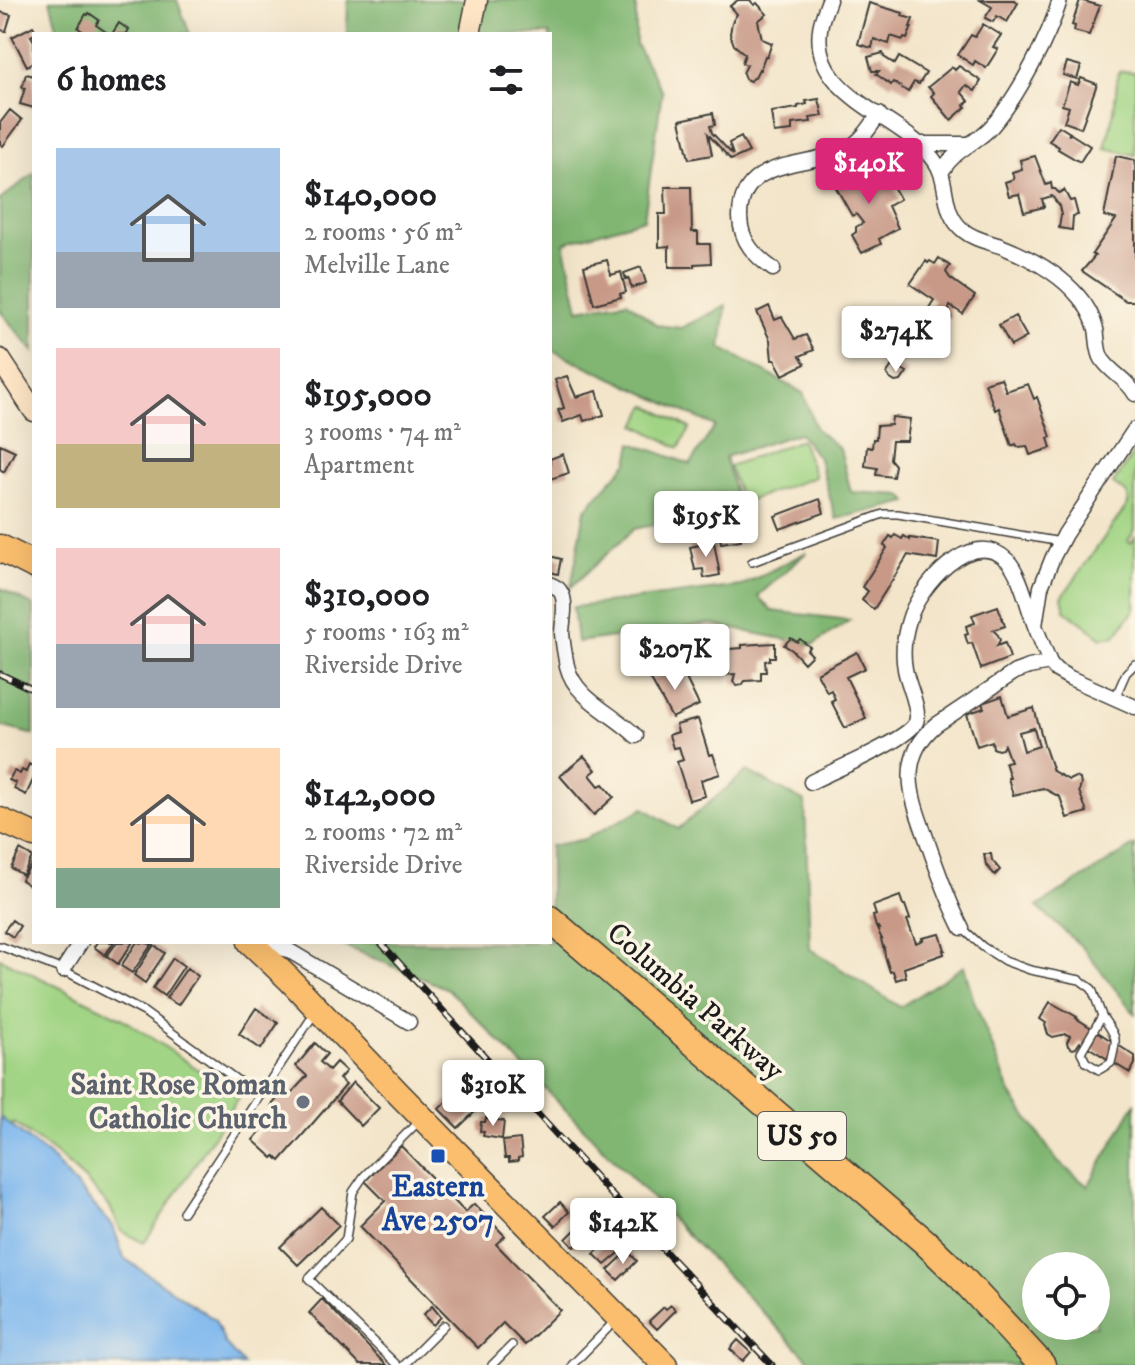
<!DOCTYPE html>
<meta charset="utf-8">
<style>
:root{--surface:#fff;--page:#f6f6f6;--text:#202124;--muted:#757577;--accent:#db2777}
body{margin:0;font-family:"IM FELL DW Pica",serif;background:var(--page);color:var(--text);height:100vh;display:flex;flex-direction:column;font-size:30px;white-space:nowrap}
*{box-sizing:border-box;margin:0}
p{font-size:26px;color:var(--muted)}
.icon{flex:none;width:44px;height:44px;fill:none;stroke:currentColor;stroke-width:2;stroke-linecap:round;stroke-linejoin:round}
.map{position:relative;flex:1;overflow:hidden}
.panel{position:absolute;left:32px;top:32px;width:520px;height:912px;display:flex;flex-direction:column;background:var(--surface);border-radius:0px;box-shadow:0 8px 32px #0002}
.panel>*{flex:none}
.buttons{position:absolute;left:1022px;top:1252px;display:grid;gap:16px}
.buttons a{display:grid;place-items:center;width:88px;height:88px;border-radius:50%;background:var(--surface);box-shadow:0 8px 32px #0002;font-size:40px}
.price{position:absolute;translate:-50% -68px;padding:0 18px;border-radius:8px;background:#fff;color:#222;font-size:26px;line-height:52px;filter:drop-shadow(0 2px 4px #0008)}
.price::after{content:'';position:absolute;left:50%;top:48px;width:24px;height:18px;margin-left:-12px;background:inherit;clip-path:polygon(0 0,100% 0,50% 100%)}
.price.active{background:var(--accent);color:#fff}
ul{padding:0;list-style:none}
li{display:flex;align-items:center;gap:24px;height:200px;padding:0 24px}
li span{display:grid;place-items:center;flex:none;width:224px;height:160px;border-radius:0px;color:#555}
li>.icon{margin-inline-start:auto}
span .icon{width:96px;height:96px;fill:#fffc;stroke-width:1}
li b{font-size:34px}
h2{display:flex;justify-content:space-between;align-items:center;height:96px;padding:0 24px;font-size:34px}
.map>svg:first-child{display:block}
.green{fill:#a1d484;stroke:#5e7850;stroke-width:2}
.forest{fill:#80b672;stroke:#4e6947;stroke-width:2;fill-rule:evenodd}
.water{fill:#7eb7ee;stroke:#4d6a85;stroke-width:2}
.building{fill:#c89987;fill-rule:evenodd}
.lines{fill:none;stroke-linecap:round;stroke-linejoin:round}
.lane-casing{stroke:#3c3a36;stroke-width:10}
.street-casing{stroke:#3c3a36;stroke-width:17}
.secondary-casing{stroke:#3c3a36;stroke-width:23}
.primary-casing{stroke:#3c3a36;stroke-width:27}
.highway-casing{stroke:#3c3a36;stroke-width:29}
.lane{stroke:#fff;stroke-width:7}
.street{stroke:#fff;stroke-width:14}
.secondary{stroke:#fde5c5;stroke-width:20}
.primary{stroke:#fabe6e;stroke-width:24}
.highway{stroke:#fabe6e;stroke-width:26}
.rail-casing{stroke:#1c1c1c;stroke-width:7}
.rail{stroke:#fcf5e5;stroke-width:4;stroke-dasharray:12;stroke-linecap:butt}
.worship-dot{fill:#6b7280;stroke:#fcf5e5;stroke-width:3}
.transit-dot{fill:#1a4fb4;stroke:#fcf5e5;stroke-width:3}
.labels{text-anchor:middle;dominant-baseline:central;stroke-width:7;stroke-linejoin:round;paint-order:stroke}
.shield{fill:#fcf5e5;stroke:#5f5d58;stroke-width:2}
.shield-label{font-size:28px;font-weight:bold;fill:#1c1c1c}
.street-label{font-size:30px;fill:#1c1c1c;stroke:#fcf5e5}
.worship-label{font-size:30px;font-weight:bold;fill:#5b616d;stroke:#fcf5e5;text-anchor:end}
.transit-label{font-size:30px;font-weight:bold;fill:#164399;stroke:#fcf5e5}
</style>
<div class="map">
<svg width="1135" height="1365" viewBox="0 0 1135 1365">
<rect width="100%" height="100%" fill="#fcf5e5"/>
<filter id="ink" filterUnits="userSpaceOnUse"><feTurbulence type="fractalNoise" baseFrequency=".0125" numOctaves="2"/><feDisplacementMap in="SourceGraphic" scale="16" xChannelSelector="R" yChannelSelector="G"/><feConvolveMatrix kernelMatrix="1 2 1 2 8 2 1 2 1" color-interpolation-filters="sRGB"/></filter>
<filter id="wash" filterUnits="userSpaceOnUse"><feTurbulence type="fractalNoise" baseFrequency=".006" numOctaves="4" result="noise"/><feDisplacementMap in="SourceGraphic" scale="32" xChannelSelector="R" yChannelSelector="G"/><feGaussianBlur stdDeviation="1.8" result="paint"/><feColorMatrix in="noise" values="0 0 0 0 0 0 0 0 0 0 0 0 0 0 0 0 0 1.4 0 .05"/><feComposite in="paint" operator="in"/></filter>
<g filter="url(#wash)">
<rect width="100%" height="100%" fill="#f3e5ca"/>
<path class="green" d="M1121 71 1135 72V155L1105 148 1114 111 1118 72Z
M647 405 690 428 679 448 636 425Z
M801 440 815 477 742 503 729 466Z
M1135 451V530L1128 541 1131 543 1135 537V609L1115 636 1102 638 1065 610 1062 597 1128 504 1129 498 1125 492 1113 484Z
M0 958 122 1018 239 1097 144 1243 121 1231 110 1207 84 1179 57 1155 14 1123 0 1144Z"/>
<path class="forest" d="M50 0H177L190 34H59Z
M348 0H636V44L662 92 644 219 564 243 579 309 627 301 657 325 681 328 726 306 721 348 803 393 816 429 840 449 851 492 902 495 908 502 836 519 819 459 799 433 725 457 741 517 706 514 634 529 571 587 585 510 628 462 632 443 690 464 715 426 550 349V34H347Z
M34 173V352L0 311V200Z
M807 552 758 596 772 611 850 620 813 645 709 624 577 642 573 607 741 586Z
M0 588 34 606V735L0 726Z
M747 771 805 802 810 949 900 1007 964 966 973 998 1011 1094 1058 1162 1088 1186 1135 1104V1365H814L448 989 335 942H550V846L585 839 644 808 678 829ZM1036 1266H1096V1326H1036Z
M1135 845V1014L1081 946 1037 907Z"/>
<path class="water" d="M0 1117 50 1157 113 1226 124 1258 215 1320 225 1344 244 1365H0Z"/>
<g id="blocks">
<path class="building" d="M738 0H750L754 5 757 3 767 14 758 21 762 39 772 43 767 57 765 56 760 70 759 69 755 77 750 81 745 79 743 73 747 65 742 63 745 54 734 45 730 34 732 22 737 14 730 6Z
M980 0H1015L1018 3 1007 22 997 16 993 22 985 18 992 7Z
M1080 0 1100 6 1089 35 1074 31 1075 26 1072 25Z
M869 3 903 13 902 16 913 19 910 27H912L907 39 904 38 903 40 891 36 889 44 874 39 872 48 858 44Z
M0 12 11 15 6 31 0 30Z
M89 13 99 20 96 25 109 34H87L78 28 86 14 88 15Z
M119 23 129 30 126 34H112Z
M983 24 1001 35 993 47 998 49 986 68 975 61 973 65 958 55 971 35 975 37Z
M33 26 37 33 31 36 34 41V62L27 66 12 37Z
M883 53 884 57 895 64 899 57 926 73 919 84 914 82 908 92 893 82 891 85 876 74 879 71H872L868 57Z
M1067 62 1081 66 1077 79 1063 75Z
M959 66 981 81 975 91 966 85 961 92 969 101 964 105 966 107 951 120 931 96 934 93 928 87 952 67 955 70Z
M26 74 34 76V108L20 104 25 88 22 87Z
M1081 78 1097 84 1081 128 1064 122 1069 107 1062 105 1070 82 1078 85Z
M819 99 823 116 810 118 811 122 792 124V131L774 133 771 112 798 108V106L807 104 806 101Z
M10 110 22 120 3 146 0 144V123Z
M713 113 715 125 710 126 712 133 733 155 729 143 741 137 749 152 731 160 708 134 712 155 689 159 680 120Z
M1059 126 1070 133 1068 135 1071 134 1090 146 1080 162 1058 149 1059 147 1049 141Z
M1035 156 1046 185 1051 183 1052 189H1055L1059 193 1064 190 1070 201 1074 200 1078 215 1073 216 1072 230 1059 228 1061 215 1059 206 1052 196 1042 199 1044 207 1024 212 1019 194 1009 196 1005 182 1014 179 1012 172 1022 169 1020 160Z
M1116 156 1135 160V301H1126L1082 271 1095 256 1092 254 1116 219 1104 216Z
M864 167 870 177 884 170 900 199 888 206 898 228 879 239 881 244 862 253 852 235 856 232V227L863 223 856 214 852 216 834 184Z
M665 187H691L692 232H698V244H710L711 263 694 264V267H669V246L659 247V214H666Z
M939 258 950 266 946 272 950 278 975 296 963 314 950 306 949 309 951 318 933 323 929 308 934 300 910 284 926 261 928 263 930 261 935 264Z
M607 260 611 275 621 272 626 292 620 294 621 297 594 304 584 266Z
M641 267 646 283 632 288 628 278 626 279 624 273Z
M769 306 775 320 782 317 795 339 806 335 814 350 800 356 805 364 783 375 775 360H772L770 340 757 312Z
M1015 316 1027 337 1011 346 999 325Z
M893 364 907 372 901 381 895 382 889 378 887 373Z
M567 376 576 397 597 391 604 415 584 421 582 415 563 422 558 410 564 408 555 380Z
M1001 378 1006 391 1028 384 1034 399 1037 397 1051 437 1048 438 1051 448 1030 455 1027 446 1018 447 1016 444 1012 446 999 408 995 410 985 383Z
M892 417 910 419 907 441H892L890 459 895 465 893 477 876 475 877 468 865 466 867 447 872 448 873 439H876L877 426 891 425Z
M0 444 15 451 4 472 0 469Z
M563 454 569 473 550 479V459Z
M820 499 824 513 780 529 775 516Z
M739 526 741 540 721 543 719 530Z
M895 535 902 539 904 536 910 540V538L939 542 937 560 908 555 874 609 870 607 862 600 868 591 862 587 887 548 884 545 890 536 893 538Z
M714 542 720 575 704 578 703 569 695 570 690 547Z
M550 556 561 559 558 574 550 572Z
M998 606 1005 626 993 630 998 635 1000 640 997 646 1005 643 1010 658 981 669 972 643 968 644 965 635 968 634 966 626 975 623 972 615Z
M791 638 797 642 800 639 810 647 807 650 812 655 804 663 792 650 784 645Z
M775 643V657H770V660L765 661 766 672H761V680L745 681 742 685 737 686 733 682 735 674 722 675V659L729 658V649L742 648V645Z
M857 652 865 668 846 677 866 718 845 728 831 701 835 699 831 690 827 692 817 673Z
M680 666 699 705 672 718 651 680Z
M1002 696 1008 716 1034 708 1045 748 1053 771 1069 780 1075 777 1080 779 1081 785 1079 791 1087 812 1067 818 1060 797 1043 788 1013 795 1008 778H1010L1005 762 1010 761 1004 745 1002 749 998 750 993 748 992 741 977 746 967 714 984 708 982 703ZM1034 728 1039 746 1024 751 1019 732Z
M698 719 709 755 713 754 720 774 701 780 705 796 689 800 677 762 683 760 679 747 673 748 669 735 678 732 676 725Z
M584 756 596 770 590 775 599 786 603 784 614 797 594 815 560 776Z
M29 764 34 767V778L26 795 14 789 16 783 9 780 14 771 20 774 22 770 26 772Z
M20 850 32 857 23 875 11 868Z
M984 854H991L992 860 1000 870 995 875 986 865Z
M34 861V885L32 887 21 880Z
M900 896 903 905H905L910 919 907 920 916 943 923 940 922 938 940 934 945 950H943L944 954 904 968 906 977 896 980 893 971 890 972 885 956 884 948H885L883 947 881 939H882L877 929H879L878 927H876L874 920 873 916 876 915 873 906Z
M12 920 20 926 13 937 4 931Z
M97 942H114L105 955 94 947Z
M117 942H133L118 964 107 956Z
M137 942 152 944 132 973 121 966Z
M154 945 165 953 145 983 134 975Z
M173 958 184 966 164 996 153 988Z
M187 968 198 976 178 1005 166 998Z
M1050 1002 1077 1017 1076 1018 1135 1056V1064L1130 1073 1080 1042 1076 1048 1073 1049 1068 1046 1067 1042 1070 1036 1066 1034 1053 1037 1048 1034 1045 1025 1046 1023 1040 1019Z
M256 1008 278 1023 261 1049 239 1034Z
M315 1043 327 1054 320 1062 329 1070 336 1062 346 1071 339 1079 346 1085 280 1161 275 1156 273 1158 253 1140 270 1120 268 1119 276 1110 271 1106 282 1093 287 1098 307 1076 296 1066Z
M353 1082 379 1108 361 1126 337 1101Z
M464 1084 484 1103 458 1128 439 1109Z
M486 1118 504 1121 502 1139 483 1136 484 1132 480 1131 481 1122H485Z
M520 1139 522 1157 518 1158V1161L509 1162V1158H505L503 1141Z
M401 1146 465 1212 474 1204 505 1236 496 1244 560 1310 525 1345 503 1323 478 1348 360 1226 385 1201 365 1181Z
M560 1202 569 1212 555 1226 545 1216Z
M321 1207 339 1225 298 1265 280 1247Z
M586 1219 595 1227 574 1247 566 1239Z
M613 1235 625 1248 605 1265 594 1254 605 1243 608 1246 610 1244 607 1241Z
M628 1251 637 1261 618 1280 608 1270Z
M322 1299 386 1365H360L309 1313Z
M671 1305 676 1310 657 1329 649 1321 664 1307 666 1309Z
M432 1306 441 1317 433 1325 423 1315Z
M738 1340 751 1352 743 1361 730 1349Z"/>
</g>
</g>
<g filter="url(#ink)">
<use href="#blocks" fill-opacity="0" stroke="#3c3a36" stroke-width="2"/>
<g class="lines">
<defs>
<path id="lane" d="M752 562 883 514H898L1061 542
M1115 698 1126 673 1135 664
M962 928 983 947 1005 961 1030 970 1080 980 1092 989 1102 1016 1081 1052 1086 1062 1099 1070 1111 1063C1118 1035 1117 1039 1102 1016
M0 946 63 970 144 1012 259 1096
M183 1212 314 1014
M397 1365 309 1279 346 1239 353 1192 364 1176 418 1122
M404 1365 444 1325
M492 1365 512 1345
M572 1365 615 1321"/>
<path id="street" d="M829 0C826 9 821 19 820 29 811 98 901 115 934 160 951 182 939 211 964 231 975 240 990 242 1003 247 1031 258 1060 274 1079 297 1087 306 1093 318 1096 329 1098 339 1097 351 1102 359 1111 373 1128 380 1135 394
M919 144H967
M942 171C957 147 976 144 992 126 1018 97 1049 37 1060 0
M773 269C755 256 741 242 740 218 739 157 806 168 845 150 860 143 870 128 879 114
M1135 429 1065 534 1053 557 1041 587 1035 626 1050 663 1056 670 1070 678 1135 707
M550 584C553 586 559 588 560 591 568 601 562 622 562 634 563 644 565 656 567 666 575 699 613 713 636 736
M811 782C832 771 908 740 916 722 921 710 907 683 905 669 902 653 904 636 909 620 918 588 971 525 1007 560 1020 572 1028 608 1035 626
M962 928C948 901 939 874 929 846 914 803 893 761 936 725L1015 672 1029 667 1050 663
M263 942 288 950 409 1022
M63 970 81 942"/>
<path id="secondary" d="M470 34 477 0
M0 359 34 411"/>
<path id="primary" d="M0 820 34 835
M250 942 289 979 397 1092 665 1365"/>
<path id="highway" d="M0 548 34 565
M550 919 925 1242 961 1277 1042 1365"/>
</defs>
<use href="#lane" class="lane-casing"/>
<use href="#street" class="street-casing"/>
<use href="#secondary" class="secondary-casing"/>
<use href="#primary" class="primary-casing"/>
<use href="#highway" class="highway-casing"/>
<use href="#lane" class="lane"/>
<use href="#street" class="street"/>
<use href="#secondary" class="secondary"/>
<use href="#primary" class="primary"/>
<use href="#highway" class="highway"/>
<defs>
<path id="rail" d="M0 674 34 690
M380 942 609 1192 772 1365"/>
</defs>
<use href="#rail" class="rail-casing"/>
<use href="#rail" class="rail"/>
</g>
</g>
<circle class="worship-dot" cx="303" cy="1102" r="8"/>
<rect class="transit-dot" x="430" y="1148" width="16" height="16" rx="4"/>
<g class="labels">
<rect class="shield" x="758" y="1112" width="88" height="48" rx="6"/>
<g class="shield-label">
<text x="802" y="1136">US 50</text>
</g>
<g class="street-label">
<text transform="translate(695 1002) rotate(41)">Columbia Parkway</text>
</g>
<g class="worship-label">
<text x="287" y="1085">Saint Rose Roman<tspan x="287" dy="34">Catholic Church</tspan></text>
</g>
<g class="transit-label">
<text x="438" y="1187">Eastern<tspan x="438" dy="34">Ave 2507</tspan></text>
</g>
</g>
</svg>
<div class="buttons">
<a><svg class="icon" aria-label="locate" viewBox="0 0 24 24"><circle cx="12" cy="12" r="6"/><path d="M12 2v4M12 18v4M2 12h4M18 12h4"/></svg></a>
</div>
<b class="price active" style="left:869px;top:206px">$140K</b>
<b class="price" style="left:896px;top:374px">$274K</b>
<b class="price" style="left:706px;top:559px">$195K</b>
<b class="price" style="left:675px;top:692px">$207K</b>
<b class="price" style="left:493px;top:1128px">$310K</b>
<b class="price" style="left:623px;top:1266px">$142K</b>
<section class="panel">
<h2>6 homes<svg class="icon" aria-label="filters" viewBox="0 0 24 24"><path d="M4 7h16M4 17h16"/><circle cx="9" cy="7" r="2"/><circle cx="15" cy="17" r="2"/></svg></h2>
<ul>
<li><span style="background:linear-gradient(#a9c7e8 65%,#9aa5b1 0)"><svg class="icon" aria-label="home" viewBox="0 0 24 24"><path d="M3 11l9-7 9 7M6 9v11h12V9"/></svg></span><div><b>$140,000</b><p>2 rooms · 56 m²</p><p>Melville Lane</p></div></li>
<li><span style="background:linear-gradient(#f6c9c9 60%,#c2b280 0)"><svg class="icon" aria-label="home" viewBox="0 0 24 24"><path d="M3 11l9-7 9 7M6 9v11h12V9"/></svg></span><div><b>$195,000</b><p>3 rooms · 74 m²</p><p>Apartment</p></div></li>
<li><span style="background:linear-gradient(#f6c9c9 60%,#9aa5b1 0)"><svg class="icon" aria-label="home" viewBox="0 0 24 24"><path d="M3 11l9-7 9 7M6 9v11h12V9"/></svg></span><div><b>$310,000</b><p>5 rooms · 163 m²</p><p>Riverside Drive</p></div></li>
<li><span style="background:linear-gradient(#ffd9b3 75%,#7fa58c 0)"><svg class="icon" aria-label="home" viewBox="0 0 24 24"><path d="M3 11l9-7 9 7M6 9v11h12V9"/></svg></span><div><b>$142,000</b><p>2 rooms · 72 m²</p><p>Riverside Drive</p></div></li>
</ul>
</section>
</div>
